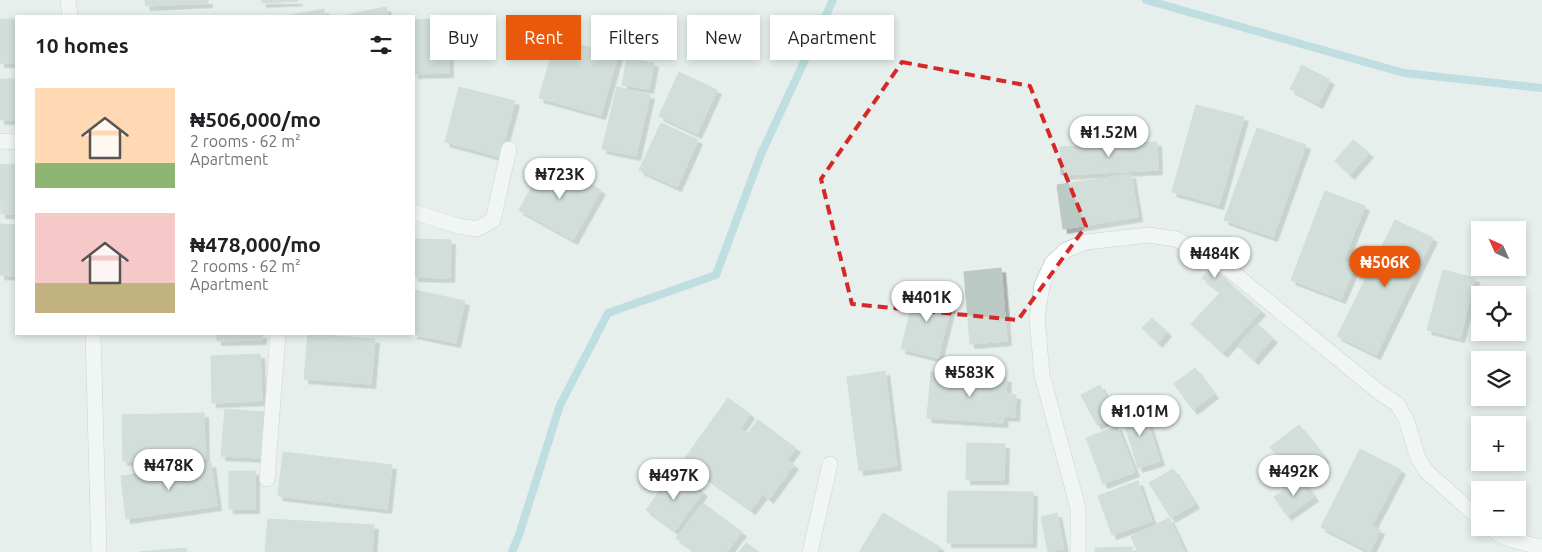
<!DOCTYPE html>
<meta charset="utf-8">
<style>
:root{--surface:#fff;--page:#f2f2f2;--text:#202124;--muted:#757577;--accent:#ea580c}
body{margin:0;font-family:Ubuntu,sans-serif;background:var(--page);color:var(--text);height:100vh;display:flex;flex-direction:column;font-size:19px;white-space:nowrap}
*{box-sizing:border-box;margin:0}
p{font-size:16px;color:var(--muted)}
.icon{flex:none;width:28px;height:28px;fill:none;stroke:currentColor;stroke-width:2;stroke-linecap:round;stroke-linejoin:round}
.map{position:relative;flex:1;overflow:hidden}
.panel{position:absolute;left:15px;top:15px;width:400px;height:320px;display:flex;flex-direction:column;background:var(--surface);border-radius:0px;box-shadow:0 2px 8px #0003}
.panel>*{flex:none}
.banner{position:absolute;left:430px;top:15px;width:475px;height:45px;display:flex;gap:10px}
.needle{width:32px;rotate:315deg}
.buttons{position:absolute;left:1471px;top:221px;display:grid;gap:10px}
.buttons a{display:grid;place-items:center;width:55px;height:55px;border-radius:0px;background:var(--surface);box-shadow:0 2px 8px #0003;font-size:25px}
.price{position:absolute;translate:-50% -42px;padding:0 11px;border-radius:18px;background:#fff;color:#222;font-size:16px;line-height:32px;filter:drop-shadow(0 1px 2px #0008)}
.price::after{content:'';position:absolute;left:50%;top:30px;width:15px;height:11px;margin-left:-8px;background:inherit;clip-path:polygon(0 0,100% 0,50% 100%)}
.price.active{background:var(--accent);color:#fff}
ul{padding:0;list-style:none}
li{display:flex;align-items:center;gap:15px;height:125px;padding:0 20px}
li span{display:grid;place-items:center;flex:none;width:140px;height:100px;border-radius:0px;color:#555}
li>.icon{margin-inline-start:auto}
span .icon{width:60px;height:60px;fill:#fffc;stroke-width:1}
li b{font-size:21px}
h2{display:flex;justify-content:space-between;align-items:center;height:60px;padding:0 20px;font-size:21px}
.pill{padding:0 18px;border-radius:0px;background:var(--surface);box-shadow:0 2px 8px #0003;font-size:18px;line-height:45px}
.pill.active{background:var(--accent);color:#fff}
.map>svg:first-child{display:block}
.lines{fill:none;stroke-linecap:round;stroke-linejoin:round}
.stream{stroke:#8ec9d4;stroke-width:8}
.building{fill:#bbcac4;stroke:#b8c9c2;filter:url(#shadow)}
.street-casing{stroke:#a8b8b2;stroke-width:16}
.street{stroke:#fff;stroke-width:15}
.marked{fill:none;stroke:#d62828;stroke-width:4;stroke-dasharray:10 6;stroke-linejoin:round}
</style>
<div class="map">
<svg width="1542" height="552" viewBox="0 0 1542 552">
<defs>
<filter id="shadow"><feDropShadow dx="4.5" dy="4.5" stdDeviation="0" flood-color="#0004"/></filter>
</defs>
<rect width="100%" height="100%" fill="#e6efeb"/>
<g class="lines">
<path class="stream" d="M1146 0 1404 73 1542 88
M512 552 519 535 560 405 608 313 716 275 761 154 833 0"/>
</g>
<path class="building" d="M145 0H208V3L146 6Z
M262 0H298V1L262 3Z
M386 7 388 16H342Z
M324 9 325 16H285Z
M448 18 449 73 414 74V20Z
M0 19H16V63H0Z
M556 38 618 55 601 115 539 98Z
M627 58 654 63 649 89 622 85Z
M1302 65 1330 80 1318 104 1290 89Z
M679 72 717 90 697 134 659 116Z
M0 79H16V120H0Z
M459 87 515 101 500 157 445 142Z
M617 87 650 95 636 156 602 149Z
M1196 105 1244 117 1219 205 1172 192Z
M661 123 698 140 677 187 639 170Z
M1257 128 1306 145 1273 237 1224 220Z
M1353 140 1369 153 1350 175 1335 161Z
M1157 142 1158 170 1061 175 1060 147Z
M547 159 601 190 573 240 519 210Z
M16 164V214H1L0 165Z
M1131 174 1138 217 1063 229 1057 185Z
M1325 191 1365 206 1343 261 1355 266 1341 299 1291 280Z
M1395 220 1433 238 1376 355 1337 336Z
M0 224 16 225V276L0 275Z
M414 239 451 240 450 278 414 277Z
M1212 267 1228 281 1220 292 1202 278Z
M1001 268 1007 341 970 344 964 272Z
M1443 270 1475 278 1460 338 1427 330Z
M1229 283 1261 311 1223 353 1191 324Z
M916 289 953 298 938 358 901 349Z
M414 290 465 301 456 343 412 334H414Z
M1152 318 1167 332 1158 343 1142 328Z
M1257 324 1273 338 1254 360 1238 346Z
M217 334H262V340L217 341Z
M308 334 375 339 371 384 304 379Z
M260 354 262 401 212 403 211 356Z
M1195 368 1214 394 1193 410 1174 384Z
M885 371 897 466 859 471 847 377Z
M931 372 1007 378 1006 394 1016 395 1015 417 1004 416 1003 423 927 418Z
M1100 385 1115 416 1097 425 1081 395Z
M728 398 750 414 741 428 748 433 758 420 796 448 787 460 794 465 769 499 763 494 751 510 683 461Z
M1143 407 1160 461 1138 468 1121 413Z
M225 409 265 412 262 458 221 456Z
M204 413 205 459 123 461 122 415Z
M1299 425 1325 458 1284 489 1268 468 1280 459 1270 447Z
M1117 426 1135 472 1103 484 1086 438Z
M967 443 1005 444 1004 480H966Z
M1360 449 1401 470 1372 526 1380 530 1370 552 1321 527Z
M283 452 392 465 387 509 278 496Z
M211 463 217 506 126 519 121 476Z
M1173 469 1195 504 1171 518 1149 483Z
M229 471H255V509H229Z
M674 471 703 492 675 531 646 510Z
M1301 478 1314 497 1287 516 1274 497Z
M1138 481 1152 521 1112 535 1098 496Z
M948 491 1033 492 1032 543H947Z
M703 503 742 532 727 552H695L676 538Z
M883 513 940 547 937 552H862L860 551Z
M1057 513 1064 549 1048 552 1041 517Z
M1169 518 1185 552H1138L1131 537Z
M268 519 374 525 372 552H265Z
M746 543 759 552H739Z
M1132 547V552H1095V548Z
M186 548 187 552H140Z"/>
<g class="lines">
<defs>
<path id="street" d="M68 0 70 16
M0 141 16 142
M414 212 458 226 477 229 493 220 509 149
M93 334 99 552
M267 479 278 334
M1490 528C1504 540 1524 543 1542 547
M810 552 830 464
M1078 552V508L1042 375 1037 318 1042 285 1052 263 1066 250 1086 242 1149 235 1176 239 1226 267 1379 392 1397 404 1406 419 1418 458 1427 472 1480 519"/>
</defs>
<use href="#street" class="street-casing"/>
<use href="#street" class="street"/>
</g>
<path d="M0 0H1542V552H0ZM902 62 1030 86 1086 226 1018 320 852 304 821 179Z" fill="#e6efeb" fill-opacity=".55" fill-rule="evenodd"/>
<path class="marked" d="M902 62 1030 86 1086 226 1018 320 852 304 821 179Z"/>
</svg>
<div class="buttons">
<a><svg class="needle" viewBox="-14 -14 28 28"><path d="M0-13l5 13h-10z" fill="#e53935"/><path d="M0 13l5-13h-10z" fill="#757577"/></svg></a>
<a><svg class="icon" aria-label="locate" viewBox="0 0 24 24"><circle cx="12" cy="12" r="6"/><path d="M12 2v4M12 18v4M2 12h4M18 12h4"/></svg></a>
<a><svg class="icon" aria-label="layers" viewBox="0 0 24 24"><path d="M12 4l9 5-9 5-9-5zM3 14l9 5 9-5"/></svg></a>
<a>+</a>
<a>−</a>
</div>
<b class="price" style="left:1109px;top:158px">₦1.52M</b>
<b class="price" style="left:560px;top:200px">₦723K</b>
<b class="price" style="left:1215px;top:279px">₦484K</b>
<b class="price active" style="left:1385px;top:288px">₦506K</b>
<b class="price" style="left:927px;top:323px">₦401K</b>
<b class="price" style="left:970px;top:398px">₦583K</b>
<b class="price" style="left:1140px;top:437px">₦1.01M</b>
<b class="price" style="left:169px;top:491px">₦478K</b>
<b class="price" style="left:1294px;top:497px">₦492K</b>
<b class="price" style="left:674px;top:501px">₦497K</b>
<div class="banner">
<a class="pill">Buy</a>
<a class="pill active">Rent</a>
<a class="pill">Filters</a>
<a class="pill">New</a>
<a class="pill">Apartment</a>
</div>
<section class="panel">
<h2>10 homes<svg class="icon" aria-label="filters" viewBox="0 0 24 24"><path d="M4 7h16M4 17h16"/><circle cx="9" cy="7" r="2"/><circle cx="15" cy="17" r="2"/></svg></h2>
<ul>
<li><span style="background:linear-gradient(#ffd9b3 75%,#8fb573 0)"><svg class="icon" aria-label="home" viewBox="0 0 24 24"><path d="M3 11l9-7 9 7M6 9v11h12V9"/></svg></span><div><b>₦506,000/mo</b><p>2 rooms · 62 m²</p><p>Apartment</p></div></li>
<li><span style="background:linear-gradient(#f6c9c9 70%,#c2b280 0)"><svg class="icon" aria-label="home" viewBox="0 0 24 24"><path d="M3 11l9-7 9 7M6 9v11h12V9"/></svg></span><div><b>₦478,000/mo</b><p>2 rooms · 62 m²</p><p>Apartment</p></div></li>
</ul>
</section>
</div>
